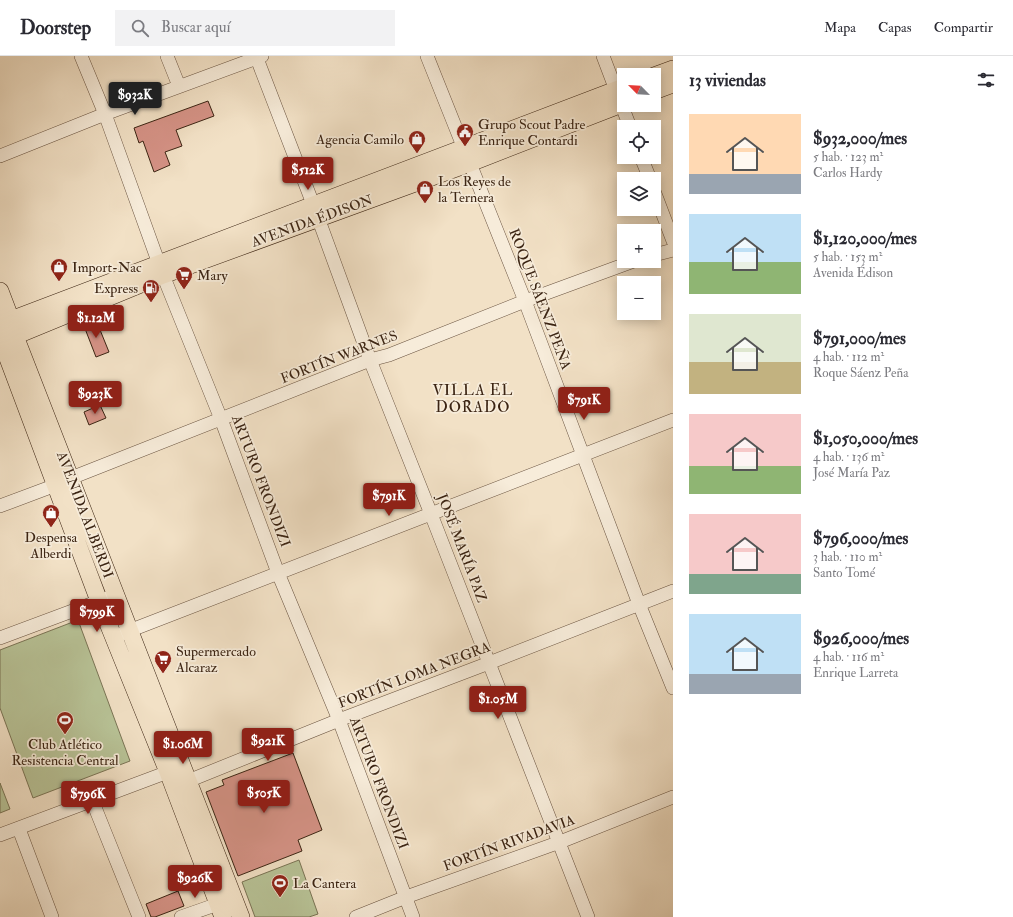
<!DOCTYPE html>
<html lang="es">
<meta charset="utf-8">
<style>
:root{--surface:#fff;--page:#f2f2f3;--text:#2b2b33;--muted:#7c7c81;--line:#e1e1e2;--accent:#8f2418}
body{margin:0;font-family:"IM FELL Double Pica",serif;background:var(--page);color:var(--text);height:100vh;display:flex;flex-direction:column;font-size:15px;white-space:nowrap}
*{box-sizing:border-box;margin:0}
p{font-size:13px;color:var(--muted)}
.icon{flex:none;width:22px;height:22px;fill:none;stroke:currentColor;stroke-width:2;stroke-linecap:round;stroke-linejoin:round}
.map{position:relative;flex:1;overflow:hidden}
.side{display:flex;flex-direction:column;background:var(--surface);width:340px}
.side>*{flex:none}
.needle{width:26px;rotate:294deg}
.tools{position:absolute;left:617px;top:12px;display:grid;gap:8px}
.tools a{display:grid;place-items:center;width:44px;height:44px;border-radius:0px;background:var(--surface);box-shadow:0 2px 10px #0003;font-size:20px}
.price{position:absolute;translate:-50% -34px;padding:0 9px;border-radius:4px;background:var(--accent);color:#fff;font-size:13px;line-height:26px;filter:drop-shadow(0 1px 2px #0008)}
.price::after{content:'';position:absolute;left:50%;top:24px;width:12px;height:9px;margin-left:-6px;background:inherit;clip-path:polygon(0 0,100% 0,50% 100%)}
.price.current{background:#222;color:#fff}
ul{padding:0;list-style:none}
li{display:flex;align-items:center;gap:12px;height:100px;padding:0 16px}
li span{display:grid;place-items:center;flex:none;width:112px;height:80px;border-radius:0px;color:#555}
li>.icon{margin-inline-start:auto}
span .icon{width:48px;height:48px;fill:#fffc;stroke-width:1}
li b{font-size:17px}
h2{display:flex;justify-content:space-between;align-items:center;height:48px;padding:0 16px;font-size:17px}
header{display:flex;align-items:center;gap:24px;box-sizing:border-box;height:56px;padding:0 20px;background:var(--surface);border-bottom:1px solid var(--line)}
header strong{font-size:19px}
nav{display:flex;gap:22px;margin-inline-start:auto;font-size:14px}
.search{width:280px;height:36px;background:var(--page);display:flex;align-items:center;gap:10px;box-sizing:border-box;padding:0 14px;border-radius:0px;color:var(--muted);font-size:15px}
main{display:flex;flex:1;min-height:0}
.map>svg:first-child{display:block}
.green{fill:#b8c397;stroke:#7a7455}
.building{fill:#d69387;stroke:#3b2413}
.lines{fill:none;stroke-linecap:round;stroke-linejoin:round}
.minor-casing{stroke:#695340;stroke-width:14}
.major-casing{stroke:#3b2413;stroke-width:18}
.minor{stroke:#f7ecda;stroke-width:13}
.major{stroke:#f2e1c6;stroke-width:17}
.labels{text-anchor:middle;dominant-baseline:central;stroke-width:3.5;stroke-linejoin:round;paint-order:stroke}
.poi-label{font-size:14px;fill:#3b2413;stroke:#f7ecda;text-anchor:start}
.street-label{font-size:14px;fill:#3b2413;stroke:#f7ecda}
.neighbourhood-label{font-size:15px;letter-spacing:1px;fill:#3b2413;stroke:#f7ecda}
</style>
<header>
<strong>Doorstep</strong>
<div class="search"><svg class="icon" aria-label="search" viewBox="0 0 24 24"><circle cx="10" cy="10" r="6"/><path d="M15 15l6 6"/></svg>Buscar aquí</div>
<nav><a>Mapa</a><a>Capas</a><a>Compartir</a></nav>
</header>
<main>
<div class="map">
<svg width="673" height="861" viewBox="0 0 673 861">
<rect width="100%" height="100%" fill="#f2e1c6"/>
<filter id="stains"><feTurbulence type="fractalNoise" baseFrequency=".005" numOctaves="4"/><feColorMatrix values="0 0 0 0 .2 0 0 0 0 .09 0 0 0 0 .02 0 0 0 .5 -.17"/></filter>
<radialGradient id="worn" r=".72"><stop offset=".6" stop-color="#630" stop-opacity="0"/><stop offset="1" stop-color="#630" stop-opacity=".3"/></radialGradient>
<path class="green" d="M78 564 130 705 33 742 0 652V594Z
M0 727 10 753 0 757Z
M299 804 318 858 309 861H255L242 826Z"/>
<path class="building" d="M208 45 214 60 176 74 182 90 165 96 170 109 154 116 143 85 139 87 134 72Z
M96 264 109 296 96 301 84 270Z
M100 349 106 362 89 369 84 356Z
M293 697 322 774 298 784 302 795 238 820 206 736 224 729 222 724Z
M178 835 184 850 155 861H151L146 848Z"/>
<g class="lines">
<defs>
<path id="minor" d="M81 0 105 58 163 219 221 363 278 517 339 664 413 861
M167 0 179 30
M256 0 313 148 370 304 431 458 588 861
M427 0 525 245 639 548 673 632
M603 0 630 71
M0 100 105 58 262 0
M641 101 650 123
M654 135 673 185
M654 199 673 194
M0 450 56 429 71 422 370 304 389 299 525 245 634 205
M121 578 673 364
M0 582 107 542
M92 744 139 861
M19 773 52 861
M0 779 168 716 188 725 339 664 489 607 673 535
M181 861 218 848
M356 861 406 841 560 786 673 741"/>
<path id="major" d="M654 20 673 13
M654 35 673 28
M0 235 11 264 15 280 241 861
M0 265 11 264 624 31
M0 280H15L163 219 470 107 624 47
M0 281 99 545 168 716 223 861"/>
</defs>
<use href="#minor" class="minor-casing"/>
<use href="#major" class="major-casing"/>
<use href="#minor" class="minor"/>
<use href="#major" class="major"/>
</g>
<defs>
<symbol id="civic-pin" viewBox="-11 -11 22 30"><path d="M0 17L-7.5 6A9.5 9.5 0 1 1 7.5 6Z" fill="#8f2418" stroke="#f7ecda"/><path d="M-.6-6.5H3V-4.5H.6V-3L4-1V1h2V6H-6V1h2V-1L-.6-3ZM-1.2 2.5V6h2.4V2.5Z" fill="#fff"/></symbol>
<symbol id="shop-pin" viewBox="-11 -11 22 30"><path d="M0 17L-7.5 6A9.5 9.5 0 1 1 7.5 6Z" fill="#8f2418" stroke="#f7ecda"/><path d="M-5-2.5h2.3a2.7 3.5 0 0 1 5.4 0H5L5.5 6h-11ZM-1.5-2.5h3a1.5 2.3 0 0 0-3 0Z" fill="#fff"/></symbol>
<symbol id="supermarket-pin" viewBox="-11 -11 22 30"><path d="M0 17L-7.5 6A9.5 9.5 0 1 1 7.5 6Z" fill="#8f2418" stroke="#f7ecda"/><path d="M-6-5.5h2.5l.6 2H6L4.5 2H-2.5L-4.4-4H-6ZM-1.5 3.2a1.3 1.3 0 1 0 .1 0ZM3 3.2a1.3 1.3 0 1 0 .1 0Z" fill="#fff"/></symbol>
<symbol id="fuel-pin" viewBox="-11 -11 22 30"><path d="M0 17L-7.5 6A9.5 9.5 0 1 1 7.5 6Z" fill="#8f2418" stroke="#f7ecda"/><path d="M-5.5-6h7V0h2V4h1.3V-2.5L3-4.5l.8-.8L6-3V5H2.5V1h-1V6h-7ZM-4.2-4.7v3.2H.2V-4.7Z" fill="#fff"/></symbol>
<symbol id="stadium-pin" viewBox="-11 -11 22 30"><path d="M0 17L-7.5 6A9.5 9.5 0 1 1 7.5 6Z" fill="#8f2418" stroke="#f7ecda"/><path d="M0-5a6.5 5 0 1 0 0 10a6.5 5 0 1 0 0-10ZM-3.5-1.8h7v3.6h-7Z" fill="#fff"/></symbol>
</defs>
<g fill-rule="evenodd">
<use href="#civic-pin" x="455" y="66" width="20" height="27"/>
<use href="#shop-pin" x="407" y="73" width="20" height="27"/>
<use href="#shop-pin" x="415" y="123" width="20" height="27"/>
<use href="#shop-pin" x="49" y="201" width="20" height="27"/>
<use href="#supermarket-pin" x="174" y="209" width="20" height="27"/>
<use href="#fuel-pin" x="141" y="222" width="20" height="27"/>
<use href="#shop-pin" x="41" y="447" width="20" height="27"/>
<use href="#supermarket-pin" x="153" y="593" width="20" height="27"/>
<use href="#stadium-pin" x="55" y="654" width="20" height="27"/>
<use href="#stadium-pin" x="270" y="817" width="20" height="27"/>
</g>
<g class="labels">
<g class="poi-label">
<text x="478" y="68">Grupo Scout Padre<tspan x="478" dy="16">Enrique Contardi</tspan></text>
<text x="404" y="83" text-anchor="end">Agencia Camilo</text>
<text x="438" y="125">Los Reyes de<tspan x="438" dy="16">la Ternera</tspan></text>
<text x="72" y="211">Import-Nac</text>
<text x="197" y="219">Mary</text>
<text x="138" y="232" text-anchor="end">Express</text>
<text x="51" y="481" text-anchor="middle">Despensa<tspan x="51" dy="16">Alberdi</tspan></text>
<text x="176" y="595">Supermercado<tspan x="176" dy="16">Alcaraz</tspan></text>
<text x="65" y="688" text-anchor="middle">Club Atlético<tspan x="65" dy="16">Resistencia Central</tspan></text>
<text x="293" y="827">La Cantera</text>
</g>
<g class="street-label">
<text transform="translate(312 165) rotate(-20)">AVENIDA ÉDISON</text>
<text transform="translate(540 243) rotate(69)">ROQUE SÁENZ PEÑA</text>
<text transform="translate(339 301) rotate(-21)">FORTÍN WARNES</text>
<text transform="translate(261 425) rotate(69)">ARTURO FRONDIZI</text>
<text transform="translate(85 459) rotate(69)">AVENIDA ALBERDI</text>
<text transform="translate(462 492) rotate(69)">JOSÉ MARÍA PAZ</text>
<text transform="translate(414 619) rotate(-21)">FORTÍN LOMA NEGRA</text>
<text transform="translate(379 727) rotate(69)">ARTURO FRONDIZI</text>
<text transform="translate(509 787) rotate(-20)">FORTÍN RIVADAVIA</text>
</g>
<g class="neighbourhood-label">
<text x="473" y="334">VILLA EL<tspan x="473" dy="17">DORADO</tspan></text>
</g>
</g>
<rect width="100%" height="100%" filter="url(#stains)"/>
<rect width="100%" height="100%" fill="url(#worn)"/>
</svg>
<div class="tools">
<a><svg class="needle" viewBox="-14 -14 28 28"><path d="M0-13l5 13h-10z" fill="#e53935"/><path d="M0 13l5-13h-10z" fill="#7c7c81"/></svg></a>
<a><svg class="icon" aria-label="locate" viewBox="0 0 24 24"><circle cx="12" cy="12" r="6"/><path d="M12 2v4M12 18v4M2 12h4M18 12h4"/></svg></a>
<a><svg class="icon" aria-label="layers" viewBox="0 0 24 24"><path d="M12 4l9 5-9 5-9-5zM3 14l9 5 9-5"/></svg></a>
<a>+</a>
<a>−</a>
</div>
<b class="price current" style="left:135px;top:60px">$932K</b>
<b class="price" style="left:308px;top:135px">$512K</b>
<b class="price" style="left:96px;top:283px">$1.12M</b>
<b class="price" style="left:95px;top:359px">$923K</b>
<b class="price" style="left:584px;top:365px">$791K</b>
<b class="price" style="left:389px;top:461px">$791K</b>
<b class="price" style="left:97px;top:577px">$799K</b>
<b class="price" style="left:498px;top:664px">$1.05M</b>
<b class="price" style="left:268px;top:706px">$921K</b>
<b class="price" style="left:183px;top:709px">$1.06M</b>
<b class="price" style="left:264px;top:758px">$505K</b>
<b class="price" style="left:88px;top:759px">$796K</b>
<b class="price" style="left:195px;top:843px">$926K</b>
</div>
<section class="side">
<h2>13 viviendas<svg class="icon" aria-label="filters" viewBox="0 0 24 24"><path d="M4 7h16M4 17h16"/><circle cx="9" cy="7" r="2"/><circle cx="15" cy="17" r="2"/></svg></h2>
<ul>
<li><span style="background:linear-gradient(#ffd9b3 75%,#9aa5b1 0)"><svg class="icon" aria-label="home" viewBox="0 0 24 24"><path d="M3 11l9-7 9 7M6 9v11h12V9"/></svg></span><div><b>$932,000/mes</b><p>5 hab. · 123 m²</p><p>Carlos Hardy</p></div></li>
<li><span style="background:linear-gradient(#bfe0f5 60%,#8fb573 0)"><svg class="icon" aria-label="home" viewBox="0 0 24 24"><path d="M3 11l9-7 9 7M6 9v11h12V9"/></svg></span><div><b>$1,120,000/mes</b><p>5 hab. · 153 m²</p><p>Avenida Édison</p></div></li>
<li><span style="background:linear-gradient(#dfe7d0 60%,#c2b280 0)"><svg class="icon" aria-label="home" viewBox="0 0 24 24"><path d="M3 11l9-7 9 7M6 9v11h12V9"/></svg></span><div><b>$791,000/mes</b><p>4 hab. · 112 m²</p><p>Roque Sáenz Peña</p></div></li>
<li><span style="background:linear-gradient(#f6c9c9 65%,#8fb573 0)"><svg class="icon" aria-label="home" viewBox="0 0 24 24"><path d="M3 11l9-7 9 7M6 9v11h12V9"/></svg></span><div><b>$1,050,000/mes</b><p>4 hab. · 136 m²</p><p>José María Paz</p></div></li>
<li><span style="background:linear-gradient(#f6c9c9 75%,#7fa58c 0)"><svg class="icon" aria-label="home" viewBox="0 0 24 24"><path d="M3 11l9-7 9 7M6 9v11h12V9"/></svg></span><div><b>$796,000/mes</b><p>3 hab. · 110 m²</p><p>Santo Tomé</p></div></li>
<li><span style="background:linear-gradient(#bfe0f5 75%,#9aa5b1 0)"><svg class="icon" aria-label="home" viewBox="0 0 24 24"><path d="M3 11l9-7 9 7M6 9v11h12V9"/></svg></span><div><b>$926,000/mes</b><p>4 hab. · 116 m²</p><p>Enrique Larreta</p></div></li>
</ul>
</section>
</main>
